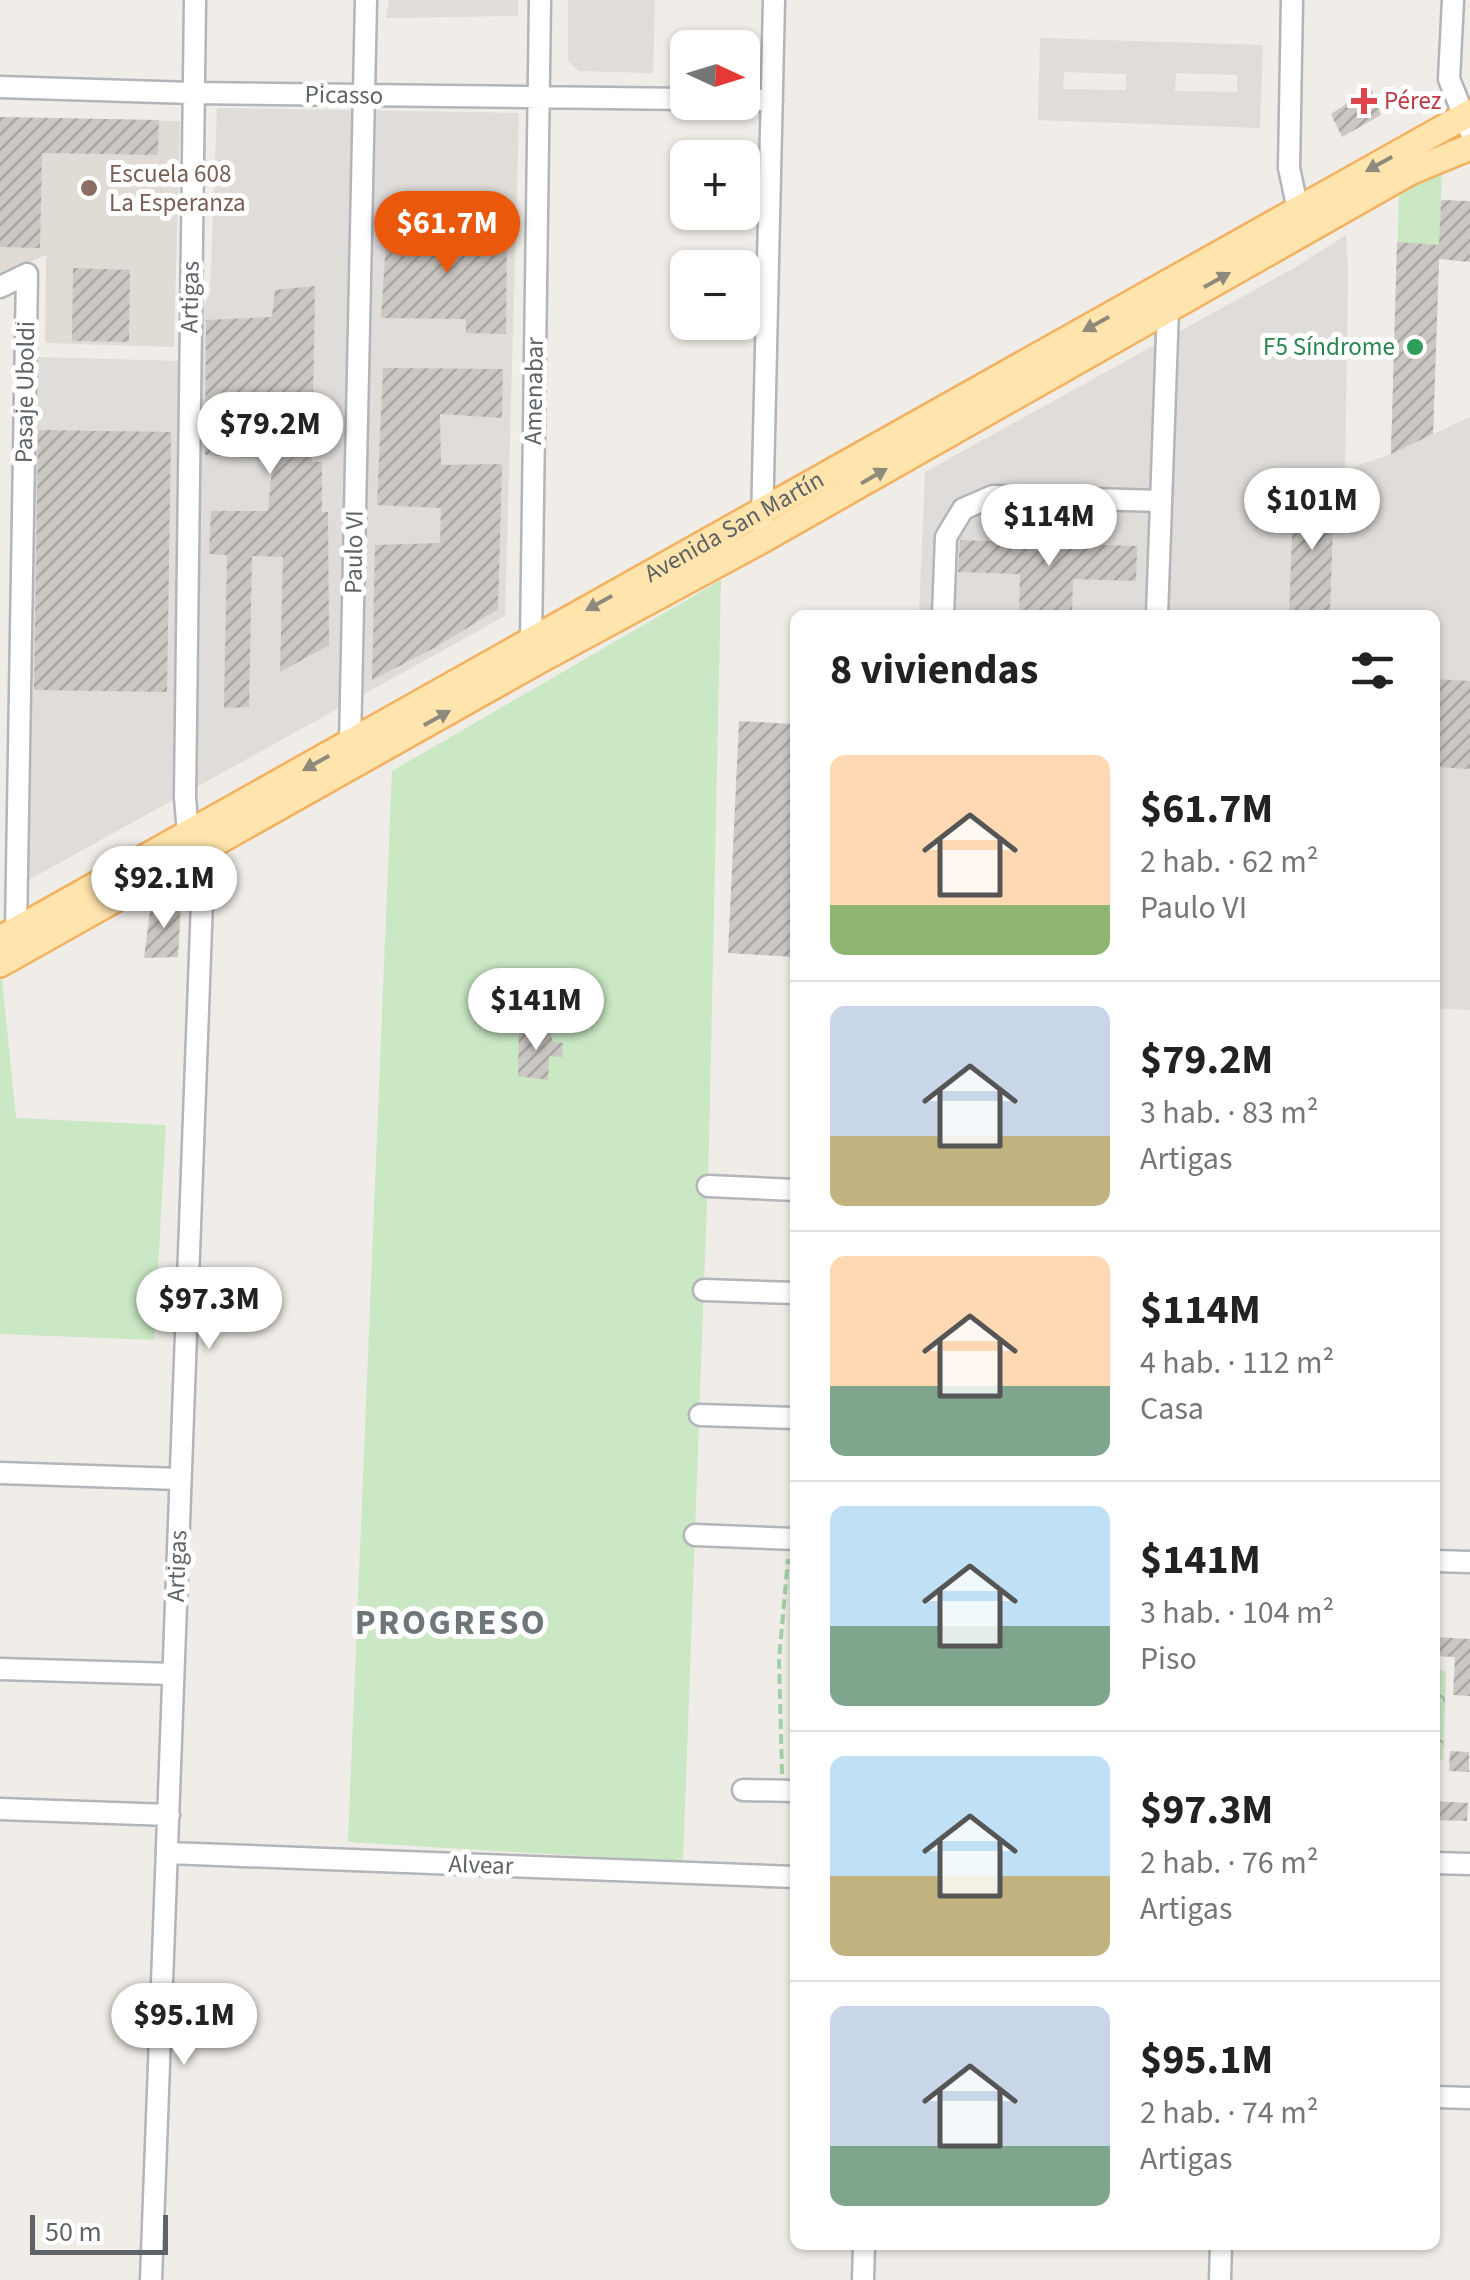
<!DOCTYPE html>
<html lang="es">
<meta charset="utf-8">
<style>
:root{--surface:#fff;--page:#f2f2f2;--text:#222;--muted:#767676;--line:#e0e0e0;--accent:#ea580c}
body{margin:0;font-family:"Source Sans 3",sans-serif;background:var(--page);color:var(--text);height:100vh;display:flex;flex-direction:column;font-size:38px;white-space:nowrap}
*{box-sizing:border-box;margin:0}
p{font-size:32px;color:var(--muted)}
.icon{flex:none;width:55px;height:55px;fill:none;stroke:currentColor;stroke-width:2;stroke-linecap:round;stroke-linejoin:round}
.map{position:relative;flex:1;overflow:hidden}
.drawer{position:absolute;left:790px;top:610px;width:650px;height:1640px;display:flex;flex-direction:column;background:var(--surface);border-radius:15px;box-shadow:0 2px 8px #0004}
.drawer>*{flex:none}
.needle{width:65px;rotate:94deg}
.buttons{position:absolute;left:670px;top:30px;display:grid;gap:20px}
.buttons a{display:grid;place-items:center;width:90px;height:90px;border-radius:15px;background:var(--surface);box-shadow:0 2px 8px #0004;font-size:50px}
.scale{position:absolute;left:30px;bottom:25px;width:138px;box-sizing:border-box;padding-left:10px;border:5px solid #5e6367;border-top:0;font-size:28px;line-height:35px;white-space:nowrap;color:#5e6367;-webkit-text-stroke:8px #fff;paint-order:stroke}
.price{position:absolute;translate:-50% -85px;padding:0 22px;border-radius:35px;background:#fff;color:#222;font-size:32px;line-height:65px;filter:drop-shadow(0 2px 5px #0008)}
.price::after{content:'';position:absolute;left:50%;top:60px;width:30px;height:22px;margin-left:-15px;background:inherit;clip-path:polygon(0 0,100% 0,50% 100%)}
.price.current{background:var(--accent);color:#fff}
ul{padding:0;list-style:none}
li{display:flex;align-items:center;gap:30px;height:250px;padding:0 40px}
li+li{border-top:2px solid var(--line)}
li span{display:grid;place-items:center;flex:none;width:280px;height:200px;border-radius:15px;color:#555}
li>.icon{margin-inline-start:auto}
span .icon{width:120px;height:120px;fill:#fffc;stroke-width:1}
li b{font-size:42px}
h2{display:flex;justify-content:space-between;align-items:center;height:120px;padding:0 40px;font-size:42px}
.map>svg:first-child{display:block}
.industrial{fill:#dfdcd9;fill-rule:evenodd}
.education{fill:#e0dcd5}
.grass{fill:#c9e8c3}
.park{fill:url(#park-crowns)}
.building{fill:url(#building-hatch)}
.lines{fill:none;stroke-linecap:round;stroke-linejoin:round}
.minor-casing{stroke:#b2b5b9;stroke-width:25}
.major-casing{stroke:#f3b05d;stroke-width:30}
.path{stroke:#a0d0a6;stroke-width:4;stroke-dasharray:10 5;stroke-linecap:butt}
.minor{stroke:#fff;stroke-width:20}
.major{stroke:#ffe4ad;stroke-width:25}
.oneway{fill:#8e8a7c}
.health-dot{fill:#e0444e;stroke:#fff;stroke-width:4}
.education-dot{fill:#8d6e63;stroke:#fff;stroke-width:4}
.leisure-dot{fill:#2e9e5b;stroke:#fff;stroke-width:4}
.labels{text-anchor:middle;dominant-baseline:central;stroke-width:10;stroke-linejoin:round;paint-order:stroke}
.street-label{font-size:25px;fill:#5e6367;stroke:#fff}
.health-label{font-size:25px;fill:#be3a42;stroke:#fff;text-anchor:start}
.education-label{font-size:25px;fill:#785e54;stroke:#fff;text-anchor:start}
.leisure-label{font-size:25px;fill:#27864d;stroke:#fff;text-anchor:end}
.district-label{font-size:35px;font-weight:bold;letter-spacing:2.5px;fill:#6f7679;stroke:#fff}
</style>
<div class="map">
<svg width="1470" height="2280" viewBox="0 0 1470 2280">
<defs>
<pattern id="park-crowns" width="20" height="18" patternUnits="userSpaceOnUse" patternTransform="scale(2.5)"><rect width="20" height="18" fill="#c9e8c3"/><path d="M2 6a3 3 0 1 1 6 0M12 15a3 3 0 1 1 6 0" fill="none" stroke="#a6c0a2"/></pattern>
<pattern id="building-hatch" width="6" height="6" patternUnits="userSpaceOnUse" patternTransform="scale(2.5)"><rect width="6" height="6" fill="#cbc7c3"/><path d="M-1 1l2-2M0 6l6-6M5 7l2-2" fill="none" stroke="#a8a5a2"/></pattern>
</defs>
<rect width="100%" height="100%" fill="#f0ece7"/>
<path class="industrial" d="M389 0H518V16L386 18Z
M568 0H655L653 73 579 71 568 61Z
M1040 38 1263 45 1260 128 1038 120ZM1064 72 1126 74V90L1063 89ZM1176 73 1237 75V92L1175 91Z
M217 108 519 113 505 616 25 882 38 357 181 361 210 293Z
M1346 235 1348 272 1345 470 1391 454 1470 417V1010L1435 1008V615H919L925 472 1296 267Z"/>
<path class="education" d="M0 117 180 121 174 347 45 343 46 255 0 274Z"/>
<path class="grass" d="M1442 169 1433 434 1391 454 1399 196Z
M721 580 709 1146 683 1862 348 1842 392 771Z
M2 979 16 1118 166 1125 154 1340 0 1334V980Z"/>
<path class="park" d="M1435 1670 1446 1671 1443 1760H1435Z"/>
<path class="building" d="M1371 88 1381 115 1342 137 1331 114Z
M0 117 159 120 158 155 42 153 40 248 0 247Z
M1441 200 1470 201V262L1439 259 1433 434 1391 454 1397 242 1439 245Z
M387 226 507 228 506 334 466 333V319L381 318Z
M73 268 130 270 129 342 72 341Z
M315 286 312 462H322V512H328L329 645 280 672 283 557 252 556 249 707 224 708 227 555 209 554 211 511H268L273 459 205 455 206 320 272 317 275 290Z
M383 368 503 369 502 418 440 414 441 465 502 464 498 609 436 647 372 680 375 545 440 543 441 508 377 505Z
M38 430 171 432 167 692 34 690Z
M1294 489 1334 491 1330 615H1289Z
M960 540 1137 546 1136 581 1073 579 1072 615H1019L1020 574 958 572Z
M1435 679 1470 681V769L1435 767Z
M739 721 795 724V957L728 953Z
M181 902 178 957 144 958 151 904Z
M519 1028 549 1030 553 1042 563 1043 562 1057 549 1056 548 1080 518 1076Z
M1435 1637 1470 1639V1696L1453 1695 1455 1657 1435 1656Z
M1450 1751 1469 1752V1772L1449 1771Z
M1435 1801 1468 1803 1467 1821 1435 1820Z"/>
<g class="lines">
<defs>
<path id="minor" d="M1292 0 1289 168 1298 210
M1453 0 1449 79 1470 131
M0 87 192 93 688 99
M742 100H772
M0 287 27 274 16 930
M762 523 774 0
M943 615 946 537 963 509 993 496 1160 501
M1157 615 1168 308 1164 298
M534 652 531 642 540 0
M350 744 366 0
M708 1186 795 1190
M704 1290 795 1293
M700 1415 795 1418
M0 1473 179 1479
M695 1535 795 1539
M1435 1561 1470 1562
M0 1669 173 1674
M743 1790 795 1791
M0 1809 169 1815
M168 1853 795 1877
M1435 1863 1470 1864
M1435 2097 1470 2098
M151 2280 202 901 199 852 188 834 185 797 195 0
M863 2280 864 2245
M1220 2280 1221 2245"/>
<g id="major">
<path id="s1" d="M0 939 1470 113"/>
<path d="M0 964 538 661 762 540 1410 172 1470 147"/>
</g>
</defs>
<use href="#minor" class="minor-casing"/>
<use href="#major" class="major-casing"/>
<path class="path" d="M782 1774 779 1659 788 1559"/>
<use href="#minor" class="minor"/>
<use href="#major" class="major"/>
</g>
<defs><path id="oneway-solid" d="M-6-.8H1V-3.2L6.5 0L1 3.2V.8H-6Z" transform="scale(2.5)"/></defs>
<g class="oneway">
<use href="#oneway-solid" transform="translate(1379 164) rotate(151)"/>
<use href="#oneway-solid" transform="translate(1217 280) rotate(-29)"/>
<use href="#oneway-solid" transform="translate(1096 324) rotate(151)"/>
<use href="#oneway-solid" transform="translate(874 476) rotate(-30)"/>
<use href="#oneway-solid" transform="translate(599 603) rotate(151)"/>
<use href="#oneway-solid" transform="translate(437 718) rotate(-29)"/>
<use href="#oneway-solid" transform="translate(316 763) rotate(151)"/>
</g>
<path class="health-dot" d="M1359 86h10v10h10v10h-10v10h-10v-10h-10v-10h10z"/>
<circle class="education-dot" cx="89" cy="188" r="10"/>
<circle class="leisure-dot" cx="1415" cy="347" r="10"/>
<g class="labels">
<g class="street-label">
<text transform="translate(344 95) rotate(1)">Picasso</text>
<text transform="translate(190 297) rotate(-89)">Artigas</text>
<text transform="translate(534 391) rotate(-89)">Amenabar</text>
<text transform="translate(25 392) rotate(-89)">Pasaje Uboldi</text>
<text stroke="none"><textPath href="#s1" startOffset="842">Avenida San Martín</textPath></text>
<text transform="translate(354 552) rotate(-89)">Paulo VI</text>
<text transform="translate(177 1566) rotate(-88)">Artigas</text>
<text transform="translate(481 1865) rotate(2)">Alvear</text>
</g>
<g class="health-label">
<text x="1384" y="101">Pérez</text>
</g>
<g class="education-label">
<text x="109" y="174">Escuela 608<tspan x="109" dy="29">La Esperanza</tspan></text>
</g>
<g class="leisure-label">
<text x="1395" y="347">F5 Síndrome</text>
</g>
<g class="district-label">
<text x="451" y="1623">PROGRESO</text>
</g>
</g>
</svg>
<div class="buttons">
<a><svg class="needle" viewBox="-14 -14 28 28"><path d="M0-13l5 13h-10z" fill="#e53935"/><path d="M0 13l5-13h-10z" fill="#767676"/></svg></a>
<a>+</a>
<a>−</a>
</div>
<div class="scale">50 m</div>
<b class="price current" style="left:447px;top:276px">$61.7M</b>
<b class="price" style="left:270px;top:477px">$79.2M</b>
<b class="price" style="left:1312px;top:553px">$101M</b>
<b class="price" style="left:1049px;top:569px">$114M</b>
<b class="price" style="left:164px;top:931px">$92.1M</b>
<b class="price" style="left:536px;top:1053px">$141M</b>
<b class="price" style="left:209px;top:1352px">$97.3M</b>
<b class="price" style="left:184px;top:2068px">$95.1M</b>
<section class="drawer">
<h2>8 viviendas<svg class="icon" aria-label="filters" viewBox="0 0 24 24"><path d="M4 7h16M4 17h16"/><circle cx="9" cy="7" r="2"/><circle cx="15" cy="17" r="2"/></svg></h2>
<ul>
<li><span style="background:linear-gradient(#ffd9b3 75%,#8fb573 0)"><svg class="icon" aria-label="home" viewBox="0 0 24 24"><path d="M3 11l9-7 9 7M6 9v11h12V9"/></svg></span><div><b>$61.7M</b><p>2 hab. · 62 m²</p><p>Paulo VI</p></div></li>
<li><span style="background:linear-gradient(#c9d6e8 65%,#c2b280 0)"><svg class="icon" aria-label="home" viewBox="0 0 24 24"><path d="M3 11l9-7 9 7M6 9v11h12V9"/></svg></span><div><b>$79.2M</b><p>3 hab. · 83 m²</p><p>Artigas</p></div></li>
<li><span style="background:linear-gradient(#ffd9b3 65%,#7fa58c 0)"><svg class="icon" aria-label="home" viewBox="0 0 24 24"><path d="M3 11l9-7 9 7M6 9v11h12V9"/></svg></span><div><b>$114M</b><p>4 hab. · 112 m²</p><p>Casa</p></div></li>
<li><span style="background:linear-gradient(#bfe0f5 60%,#7fa58c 0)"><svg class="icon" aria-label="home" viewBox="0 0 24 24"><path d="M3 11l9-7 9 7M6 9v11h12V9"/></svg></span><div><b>$141M</b><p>3 hab. · 104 m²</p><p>Piso</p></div></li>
<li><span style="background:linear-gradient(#bfe0f5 60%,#c2b280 0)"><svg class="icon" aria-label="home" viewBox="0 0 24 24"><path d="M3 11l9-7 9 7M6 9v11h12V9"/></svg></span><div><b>$97.3M</b><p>2 hab. · 76 m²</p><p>Artigas</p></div></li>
<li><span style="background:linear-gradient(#c9d6e8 70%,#7fa58c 0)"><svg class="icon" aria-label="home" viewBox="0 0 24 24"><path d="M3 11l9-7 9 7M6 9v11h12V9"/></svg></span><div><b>$95.1M</b><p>2 hab. · 74 m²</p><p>Artigas</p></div></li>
</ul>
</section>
</div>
